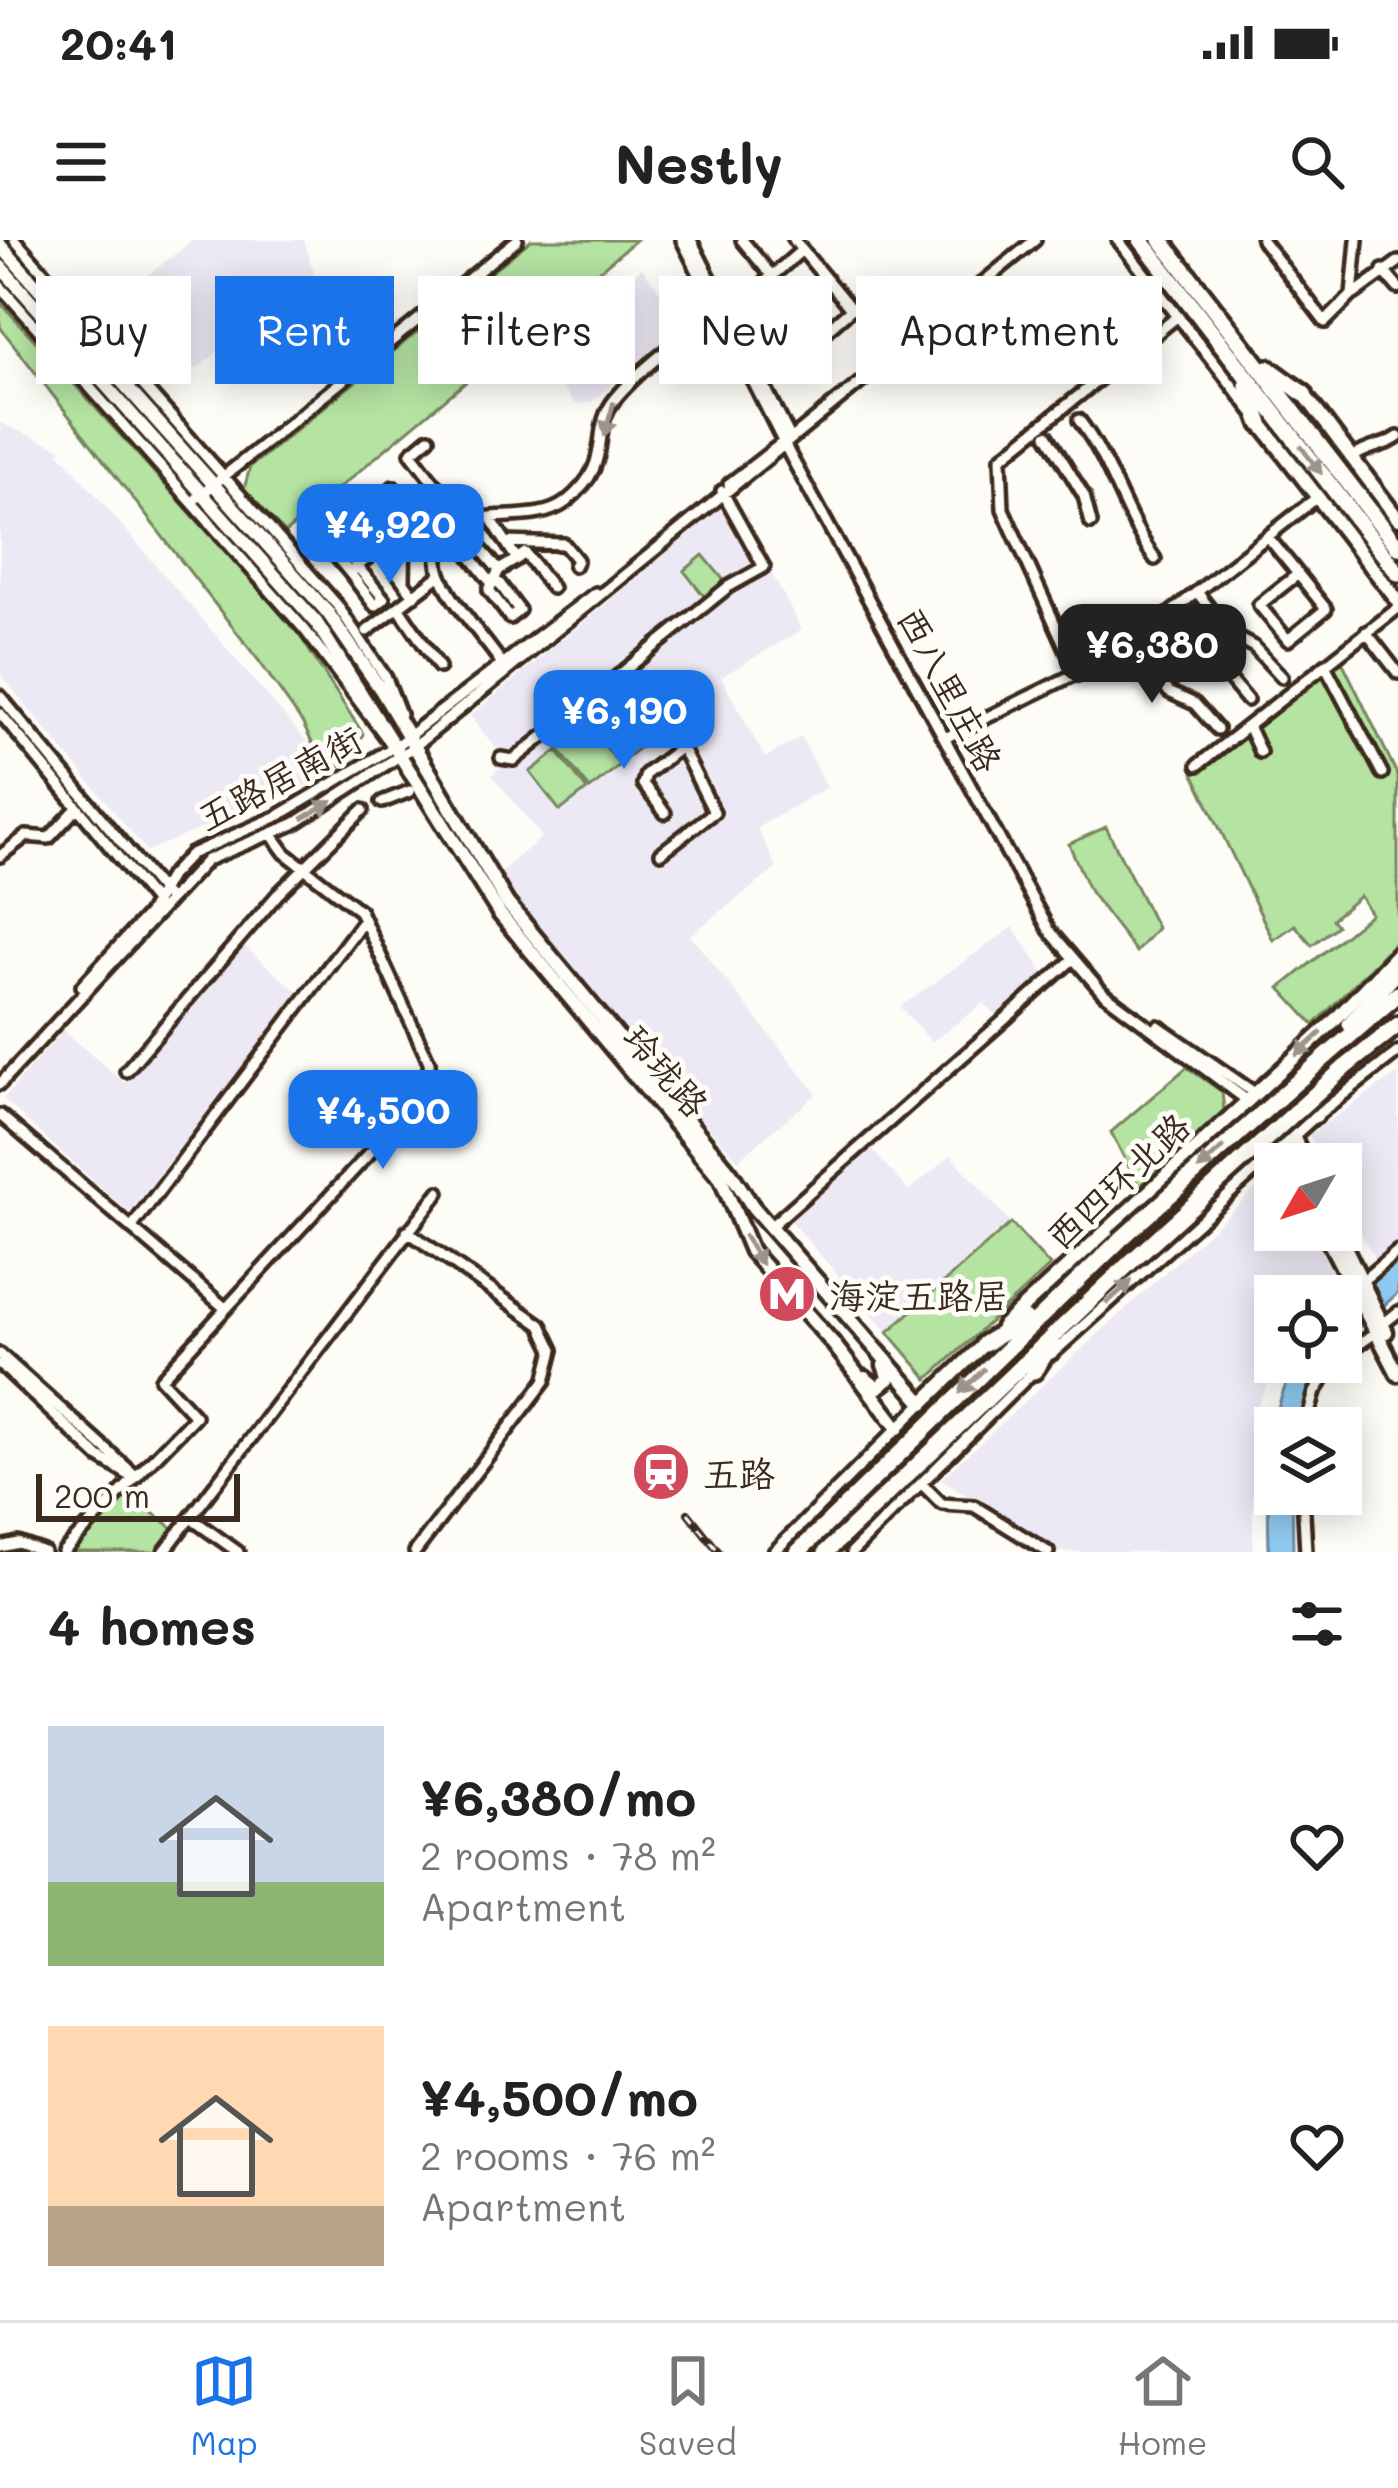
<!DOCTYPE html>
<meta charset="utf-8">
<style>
:root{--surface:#fff;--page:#f6f6f6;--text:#222;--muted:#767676;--line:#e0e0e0;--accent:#1a73e8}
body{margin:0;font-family:Mali,"LXGW WenKai TC",sans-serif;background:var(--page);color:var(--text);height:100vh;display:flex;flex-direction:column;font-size:45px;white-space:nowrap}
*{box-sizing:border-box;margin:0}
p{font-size:39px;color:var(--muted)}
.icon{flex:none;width:66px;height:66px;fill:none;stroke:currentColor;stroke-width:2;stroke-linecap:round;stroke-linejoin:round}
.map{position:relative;height:1312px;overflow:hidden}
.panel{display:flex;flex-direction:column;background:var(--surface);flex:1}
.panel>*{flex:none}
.top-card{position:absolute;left:36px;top:36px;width:1326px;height:108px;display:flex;gap:24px}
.needle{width:78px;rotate:231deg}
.tools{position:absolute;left:1254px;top:903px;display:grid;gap:24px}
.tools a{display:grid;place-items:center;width:108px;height:108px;border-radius:0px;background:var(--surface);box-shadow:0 6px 30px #0003;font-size:60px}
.scale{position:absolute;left:36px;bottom:30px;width:204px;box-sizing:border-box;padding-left:12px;border:6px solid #3b2a1e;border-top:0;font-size:33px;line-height:42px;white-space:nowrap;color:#3b2a1e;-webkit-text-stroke:9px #fdfcf7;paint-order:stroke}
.price{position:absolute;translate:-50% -102px;padding:0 27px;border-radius:24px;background:var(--accent);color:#fff;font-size:39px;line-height:78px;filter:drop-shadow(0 3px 6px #0008)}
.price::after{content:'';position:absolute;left:50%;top:72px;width:36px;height:27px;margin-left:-18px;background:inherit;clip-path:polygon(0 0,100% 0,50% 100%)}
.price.on{background:#222;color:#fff}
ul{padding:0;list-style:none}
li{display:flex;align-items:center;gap:36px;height:300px;padding:0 48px}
li span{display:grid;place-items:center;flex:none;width:336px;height:240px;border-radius:0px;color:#555}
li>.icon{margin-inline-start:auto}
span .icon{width:144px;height:144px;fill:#fffc;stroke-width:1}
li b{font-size:51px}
h2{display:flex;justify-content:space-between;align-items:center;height:144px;padding:0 48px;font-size:51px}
.pill{padding:0 42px;border-radius:0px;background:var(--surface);box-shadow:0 6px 30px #0003;font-size:42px;line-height:108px}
.pill.on{background:var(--accent);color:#fff}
.status{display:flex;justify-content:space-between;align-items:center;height:84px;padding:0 60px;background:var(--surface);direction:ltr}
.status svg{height:33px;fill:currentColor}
header{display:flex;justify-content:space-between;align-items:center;height:156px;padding:0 48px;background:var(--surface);font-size:54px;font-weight:700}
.menu{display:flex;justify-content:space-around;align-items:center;height:168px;border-top:3px solid var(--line);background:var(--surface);font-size:33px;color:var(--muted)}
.menu a{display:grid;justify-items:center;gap:6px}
.menu .on{color:var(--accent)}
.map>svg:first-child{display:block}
.built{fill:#ede9f4}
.green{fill:#b5e3a2;stroke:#788660;stroke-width:3}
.water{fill:#90caf0;stroke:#6e8a9c;stroke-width:3}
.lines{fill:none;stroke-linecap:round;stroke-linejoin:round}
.minor-casing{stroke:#3b2a1e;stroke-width:18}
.major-casing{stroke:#3b2a1e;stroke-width:21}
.highway-casing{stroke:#3b2a1e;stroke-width:24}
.minor{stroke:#fdfcf7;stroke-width:9}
.major{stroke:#fdfcf7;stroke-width:12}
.highway{stroke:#fdfcf7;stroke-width:15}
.rail-casing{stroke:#3b2a1e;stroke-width:8}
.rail{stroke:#fdfcf7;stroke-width:3;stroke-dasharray:9;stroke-linecap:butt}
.highway-bridge-casing{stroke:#3b2a1e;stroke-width:24;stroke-linecap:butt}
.highway-bridge{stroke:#fdfcf7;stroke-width:15}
.oneway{fill:#9c938a}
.labels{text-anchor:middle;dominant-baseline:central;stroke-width:10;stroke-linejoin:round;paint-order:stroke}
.street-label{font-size:36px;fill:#3b2a1e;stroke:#fdfcf7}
.poi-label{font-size:36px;fill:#3b2a1e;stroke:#fdfcf7;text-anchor:start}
</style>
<div class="status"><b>20:41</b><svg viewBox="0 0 49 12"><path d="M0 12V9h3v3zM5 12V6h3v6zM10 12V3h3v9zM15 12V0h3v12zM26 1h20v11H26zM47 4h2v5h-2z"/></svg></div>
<header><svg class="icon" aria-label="menu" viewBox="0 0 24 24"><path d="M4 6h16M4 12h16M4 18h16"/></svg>Nestly<svg class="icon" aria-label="search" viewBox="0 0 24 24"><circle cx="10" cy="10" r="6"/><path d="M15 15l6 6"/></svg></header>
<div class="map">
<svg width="1398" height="1312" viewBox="0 0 1398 1312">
<rect width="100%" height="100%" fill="#fdfcf7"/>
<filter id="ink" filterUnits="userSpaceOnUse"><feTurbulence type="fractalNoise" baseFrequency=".00833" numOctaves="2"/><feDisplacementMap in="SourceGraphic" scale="24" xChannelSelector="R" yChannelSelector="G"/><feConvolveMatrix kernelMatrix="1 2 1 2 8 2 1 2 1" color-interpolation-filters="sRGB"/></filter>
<g filter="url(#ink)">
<path class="built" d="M193 0H304L315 37 196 129 133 47Z
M642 28 685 85 590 163 575 164 525 101 546 84 558 98Z
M0 183 62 209 59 212 324 522 321 539 147 611 0 434Z
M732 259 802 390 721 437 765 518 801 497 827 547 757 588 777 628 690 695 817 854 738 920 607 774 497 635 542 597 492 535 507 522 470 476Z
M1013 687 1045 734 998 778 984 763 932 802 900 767Z
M243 705 299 753 129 973 3 859 63 790 124 843Z
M1398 833V1005L1377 1023 1341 956V924H1324L1309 895Z
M867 904 909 951 951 915 1011 983 888 1092 786 976Z
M1275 931V990H1310L1341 1051 1334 1056H1275L1279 1122 1253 1174V1312H1056L941 1239Z"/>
<path class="green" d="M531 0H636L285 293 244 249 250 227Z
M0 62 296 390 363 494 353 517 327 534 303 484 259 421 0 87Z
M703 315 727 344 707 360 684 331Z
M1341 419 1398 536V699L1314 785 1280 748 1371 674 1360 656 1332 679 1337 686 1312 705 1295 685 1273 700 1193 533Z
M615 466 644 504 621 522 602 497 607 492 601 496 591 484Z
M588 484 620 525 590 549 558 509Z
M557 511 587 550 560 571 530 532Z
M1106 587 1157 688 1136 712 1090 652 1069 604Z
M1187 827 1222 852 1224 870 1139 947 1111 892Z
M1011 983 1050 1026 928 1139 888 1092Z
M128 1255 176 1290 157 1312H68Z"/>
<path class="water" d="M1398 1021V1053L1341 1103V1069Z
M1297 1122H1326L1299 1188H1275V1254H1292L1293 1312H1269C1268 1247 1263 1181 1297 1122Z"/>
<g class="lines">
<defs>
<path id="minor" d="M15 0 337 365 386 438 400 474
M682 0 791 217 1049 690 1103 753 1248 861
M691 0 791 199
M742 0 821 95 851 69 802 10
M1118 0 1252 171
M1262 0 1325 82 1352 55 1357 0
M1383 30 1398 48
M0 46 305 390 386 497
M1354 54 1398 22
M729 73 802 10 794 0
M1079 180C1113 225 1123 274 1155 319
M1047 195 1084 256 1091 283
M429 198 411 213 448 261
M1352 218C1369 205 1385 207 1398 197
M729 244 782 203
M387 254 393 247 407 270 405 286
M197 258 517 0
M361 271 387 301
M491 279 517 319 499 330 480 308 470 316 489 340 499 343 519 370 510 378 489 350 499 330
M451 289 448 261 477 275
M1268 297 1298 334 1259 365 1288 400 1326 369 1298 334
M507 302 564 304 577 320 574 326
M517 319 525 313 552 348
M350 333 375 366 384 359 330 293 322 300 350 333 379 308
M404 341 405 286 379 308 414 356
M1197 352 1229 394 1254 407 1282 437
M399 368 439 427
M1165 378 1195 418 1227 436 1247 460
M367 391 439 336
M1366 392 1398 433
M1131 403 1169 452 1195 464 1217 489
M1325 425 1382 533
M504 427C488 400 435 348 438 319 445 252 526 293 566 262 617 221 588 192 615 159 643 125 686 96 720 70
M627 432 673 490 714 572 661 613
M1078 435 1003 269 1001 218 1178 76
M0 456 165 655
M0 473 156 663
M1248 486 1260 512
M947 497 1122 411 1315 259
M501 518 514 520 728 347 764 327 722 251
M1198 525 1398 368
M382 562 410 551
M665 573 643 544 646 534 681 507
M0 616 26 596 49 598 77 568
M82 746 149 673 170 636 191 614 278 576 397 505 595 353
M1158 786 1256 854
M126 831 278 654 363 570
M0 844 207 620 294 584 415 506 1035 0
M0 875 225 1068
M770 987 1072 720
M131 988 363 681
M407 991 541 1085 553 1110 545 1141 415 1312
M1367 1037 1398 1011
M1383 1084 1398 1072
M0 1114 137 1237
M1052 1114 1316 876 1398 812
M1341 1116 1377 1092
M0 1124 99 1217 132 1237
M1305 1188 1315 1152 1335 1122
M922 1244 942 1264 974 1266 1048 1312
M1303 1254 1306 1312
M192 1279 238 1312
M0 1307 18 1303 44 1312
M63 1312 195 1176 161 1139 389 892 430 838 429 822 360 671 285 613 272 595
M164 1312 439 952
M774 1312 923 1163
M852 1312 1035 1130"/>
<path id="major" d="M0 5 328 373 381 450 507 663 730 932 753 967 923 1163 987 1101
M0 26 316 382 499 673 721 939 751 1011 832 1102 898 1188
M1304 154 1398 279
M1261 184 1398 361
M1287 843 1316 876
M1266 863 1293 896 1306 924
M1256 871 1290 924
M1242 879 1272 915
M1323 990 1398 1134
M1337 990 1386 1092
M1002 1087 1330 785 1398 713
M865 1138 877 1148 889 1139 884 1125"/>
<path id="highway" d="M1141 0 1398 333
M1161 0 1398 307
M1268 128 1304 154
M1247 146 1261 184
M1350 784 1398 730
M1344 828 1398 785
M1299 840 1398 754
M984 1104 1025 1079
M1034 1131 1052 1104
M798 1312 1120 1000
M826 1312 1136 1017"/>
</defs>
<use href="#minor" class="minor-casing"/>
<use href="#major" class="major-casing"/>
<use href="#highway" class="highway-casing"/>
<use href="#minor" class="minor"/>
<use href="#major" class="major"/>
<use href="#highway" class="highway"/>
<defs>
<path id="rail" d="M688 1273 719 1312"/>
</defs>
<use href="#rail" class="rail-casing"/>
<use href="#rail" class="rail"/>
<defs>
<path id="highway-bridge" d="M1120 1000 1299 840
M1136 1017 1344 828"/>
</defs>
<use href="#highway-bridge" class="highway-bridge-casing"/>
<use href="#highway-bridge" class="highway-bridge"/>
</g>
<defs><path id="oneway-solid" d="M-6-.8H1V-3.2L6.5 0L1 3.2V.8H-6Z" transform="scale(3)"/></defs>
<g class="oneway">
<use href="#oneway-solid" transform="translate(609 179) rotate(106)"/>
<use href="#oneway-solid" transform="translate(1311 220) rotate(53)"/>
<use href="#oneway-solid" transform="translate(317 570) rotate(-31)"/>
<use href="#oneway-solid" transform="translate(1309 804) rotate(137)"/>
<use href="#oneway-solid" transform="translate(1211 918) rotate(138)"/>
<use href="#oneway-solid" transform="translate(753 1010) rotate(58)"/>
<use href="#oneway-solid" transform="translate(1119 1052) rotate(-42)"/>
<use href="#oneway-solid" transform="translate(972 1141) rotate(135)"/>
</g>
</g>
<defs>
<symbol id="metro-disc" viewBox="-11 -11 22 22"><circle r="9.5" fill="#d1495b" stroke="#fdfcf7"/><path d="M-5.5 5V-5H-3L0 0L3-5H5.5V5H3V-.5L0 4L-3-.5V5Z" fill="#fff"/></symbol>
<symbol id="station-disc" viewBox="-11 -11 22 22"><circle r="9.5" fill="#d1495b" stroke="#fdfcf7"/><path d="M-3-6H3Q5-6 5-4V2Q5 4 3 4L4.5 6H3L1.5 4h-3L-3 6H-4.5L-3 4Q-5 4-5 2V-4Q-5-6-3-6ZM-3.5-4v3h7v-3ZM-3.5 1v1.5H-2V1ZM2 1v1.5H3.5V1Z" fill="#fff"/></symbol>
</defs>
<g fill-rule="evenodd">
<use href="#metro-disc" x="754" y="1021" width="66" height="66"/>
<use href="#station-disc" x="628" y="1199" width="66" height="66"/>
</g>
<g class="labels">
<g class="street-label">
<text transform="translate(951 449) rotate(62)">西八里庄路</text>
<text transform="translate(279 537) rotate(-28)">五路居南街</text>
<text transform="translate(667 830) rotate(49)">玲珑路</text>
<text transform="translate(1117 940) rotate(-43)">西四环北路</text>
</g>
<g class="poi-label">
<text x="829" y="1054">海淀五路居</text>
<text x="703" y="1232">五路</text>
</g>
</g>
</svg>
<div class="tools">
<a><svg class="needle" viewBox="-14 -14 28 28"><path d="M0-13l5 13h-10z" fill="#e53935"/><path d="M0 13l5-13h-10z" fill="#767676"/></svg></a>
<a><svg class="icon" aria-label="locate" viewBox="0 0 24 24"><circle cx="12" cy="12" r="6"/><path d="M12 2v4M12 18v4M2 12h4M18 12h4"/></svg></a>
<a><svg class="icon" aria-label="layers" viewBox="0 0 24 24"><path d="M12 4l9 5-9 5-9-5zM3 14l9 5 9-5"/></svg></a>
</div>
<div class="scale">200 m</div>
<b class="price" style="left:390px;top:346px">¥4,920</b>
<b class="price on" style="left:1152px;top:466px">¥6,380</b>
<b class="price" style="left:624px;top:532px">¥6,190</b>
<b class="price" style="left:383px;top:932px">¥4,500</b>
<div class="top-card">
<a class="pill">Buy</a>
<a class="pill on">Rent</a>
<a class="pill">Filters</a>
<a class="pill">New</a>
<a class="pill">Apartment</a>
</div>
</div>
<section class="panel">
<h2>4 homes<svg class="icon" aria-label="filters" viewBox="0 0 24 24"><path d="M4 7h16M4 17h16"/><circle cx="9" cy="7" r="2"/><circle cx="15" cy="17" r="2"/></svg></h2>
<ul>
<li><span style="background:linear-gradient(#c9d6e8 65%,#8fb573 0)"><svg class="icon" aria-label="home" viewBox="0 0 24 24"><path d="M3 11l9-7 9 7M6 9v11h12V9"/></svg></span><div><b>¥6,380/mo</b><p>2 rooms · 78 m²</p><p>Apartment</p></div><svg class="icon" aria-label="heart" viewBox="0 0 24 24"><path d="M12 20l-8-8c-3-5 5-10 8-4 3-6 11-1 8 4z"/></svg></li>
<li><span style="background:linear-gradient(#ffd9b3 75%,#b9a48a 0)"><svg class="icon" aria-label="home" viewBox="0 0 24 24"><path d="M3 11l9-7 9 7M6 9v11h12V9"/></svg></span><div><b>¥4,500/mo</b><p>2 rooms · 76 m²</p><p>Apartment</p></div><svg class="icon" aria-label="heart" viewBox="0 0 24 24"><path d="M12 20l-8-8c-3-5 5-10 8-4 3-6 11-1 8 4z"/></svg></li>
</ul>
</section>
<nav class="menu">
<a class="on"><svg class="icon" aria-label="map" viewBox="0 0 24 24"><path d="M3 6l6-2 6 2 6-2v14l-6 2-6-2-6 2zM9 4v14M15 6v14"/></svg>Map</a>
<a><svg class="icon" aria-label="saved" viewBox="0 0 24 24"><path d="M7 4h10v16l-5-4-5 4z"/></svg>Saved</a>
<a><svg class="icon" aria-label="home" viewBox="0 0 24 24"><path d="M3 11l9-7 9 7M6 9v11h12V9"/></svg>Home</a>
</nav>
